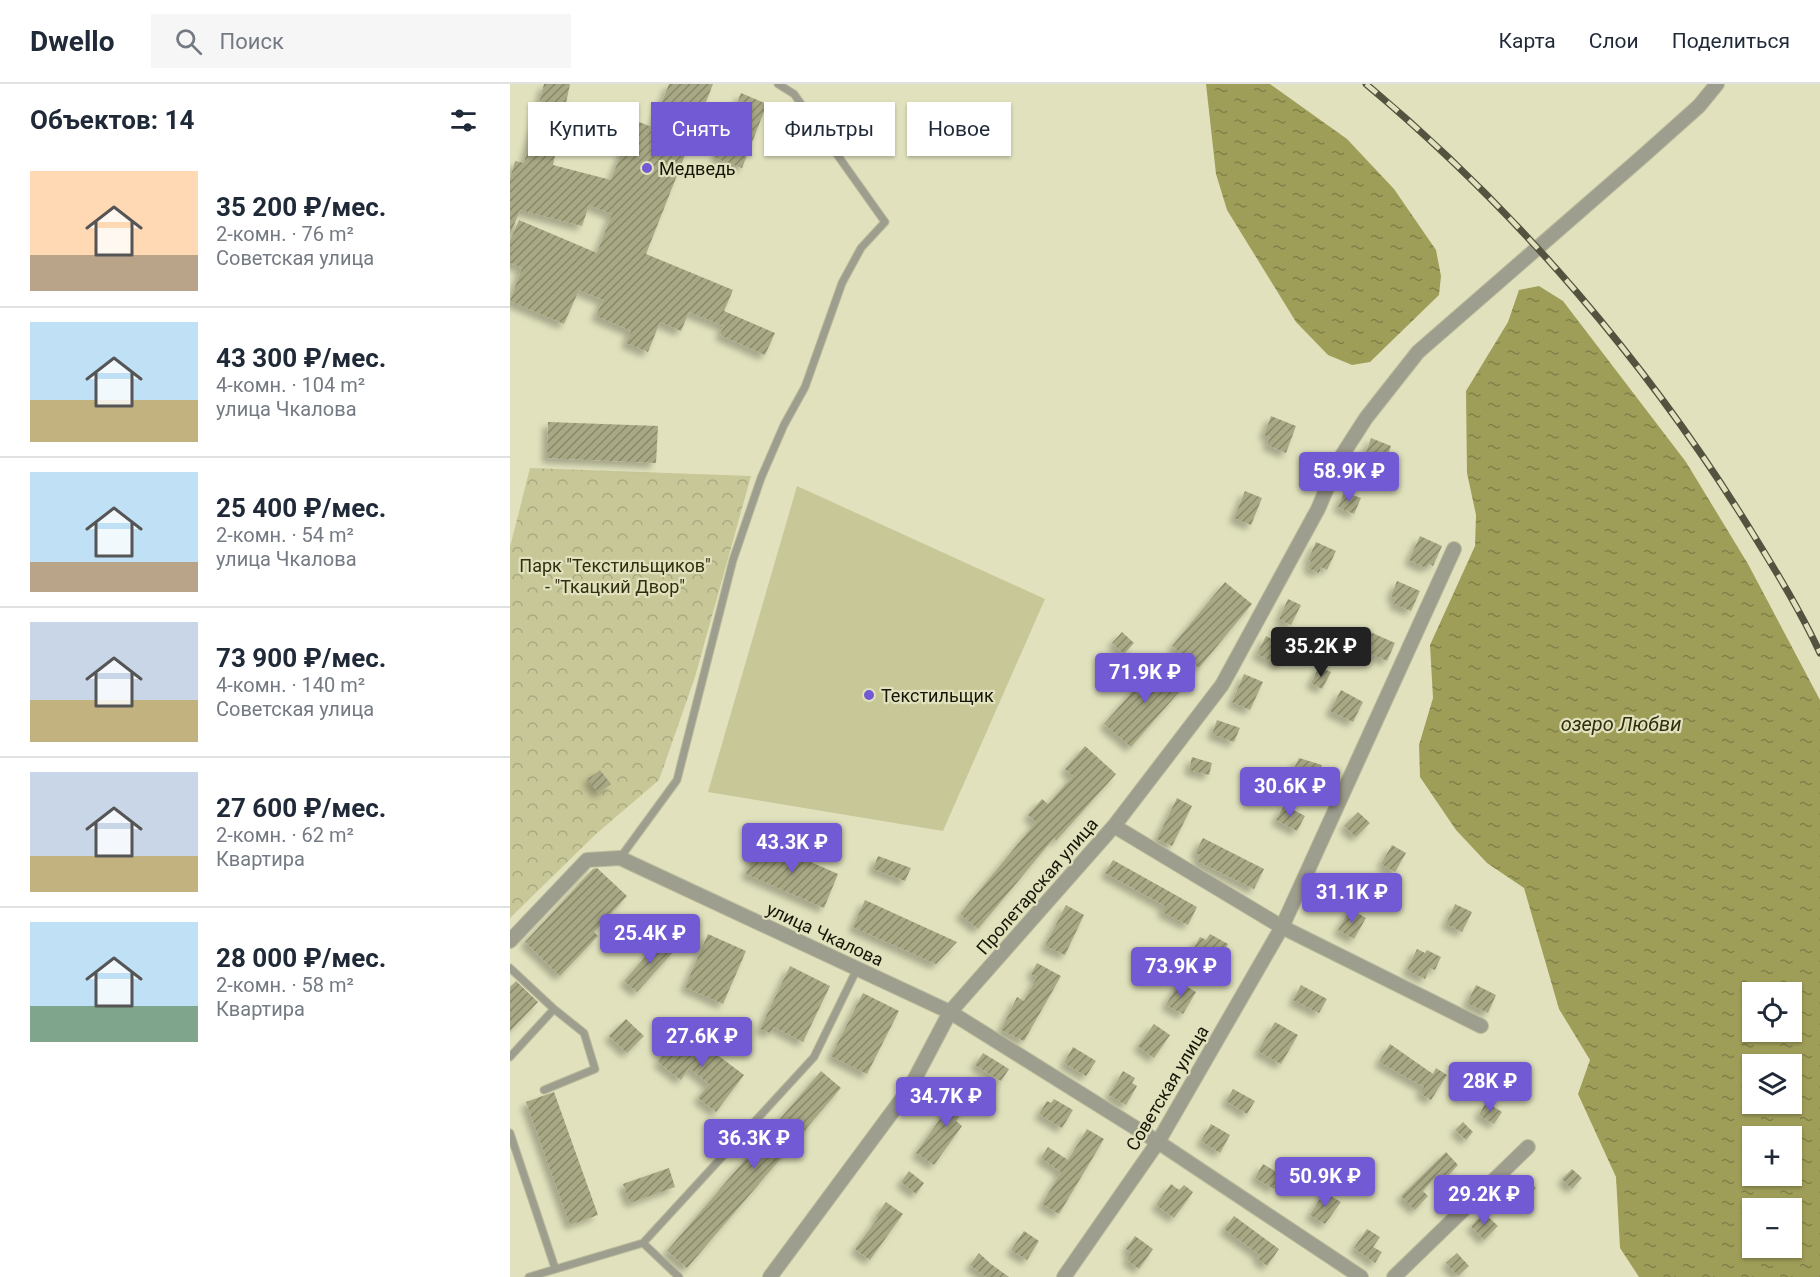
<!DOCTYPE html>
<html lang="ru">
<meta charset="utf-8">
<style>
:root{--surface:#fff;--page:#f6f6f7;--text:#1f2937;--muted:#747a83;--line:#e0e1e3;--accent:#725ad4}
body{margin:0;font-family:Roboto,sans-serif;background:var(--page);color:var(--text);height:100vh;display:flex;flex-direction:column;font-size:22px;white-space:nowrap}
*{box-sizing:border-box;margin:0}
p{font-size:20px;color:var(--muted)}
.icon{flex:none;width:33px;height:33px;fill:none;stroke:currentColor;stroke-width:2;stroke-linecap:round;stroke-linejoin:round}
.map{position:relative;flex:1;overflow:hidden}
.drawer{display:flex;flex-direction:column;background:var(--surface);width:510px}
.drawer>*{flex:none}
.guide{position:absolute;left:18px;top:18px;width:570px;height:54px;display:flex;gap:12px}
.tools{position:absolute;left:1232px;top:898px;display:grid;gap:12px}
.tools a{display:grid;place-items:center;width:60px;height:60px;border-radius:0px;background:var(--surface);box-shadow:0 2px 4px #0004;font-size:30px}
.price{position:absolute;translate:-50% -51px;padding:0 14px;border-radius:6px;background:var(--accent);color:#fff;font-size:20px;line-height:39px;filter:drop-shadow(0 2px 3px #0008)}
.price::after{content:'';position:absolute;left:50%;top:36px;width:18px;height:14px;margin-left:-9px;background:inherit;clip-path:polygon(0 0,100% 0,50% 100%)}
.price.current{background:#222;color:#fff}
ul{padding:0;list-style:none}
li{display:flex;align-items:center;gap:18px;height:150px;padding:0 30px}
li+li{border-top:2px solid var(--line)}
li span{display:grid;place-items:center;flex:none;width:168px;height:120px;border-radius:0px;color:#555}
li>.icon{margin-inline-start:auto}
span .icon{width:72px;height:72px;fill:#fffc;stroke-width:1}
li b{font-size:26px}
h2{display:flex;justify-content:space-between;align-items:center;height:72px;padding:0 30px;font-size:26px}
.tag{padding:0 21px;border-radius:0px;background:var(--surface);box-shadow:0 2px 4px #0004;font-size:21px;line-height:54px}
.tag.current{background:var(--accent);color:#fff}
header{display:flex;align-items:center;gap:36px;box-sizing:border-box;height:84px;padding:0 30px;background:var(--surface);border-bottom:2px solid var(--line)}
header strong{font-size:28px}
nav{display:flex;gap:33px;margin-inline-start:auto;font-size:21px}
.search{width:420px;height:54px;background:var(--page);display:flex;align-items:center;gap:15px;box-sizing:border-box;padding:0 21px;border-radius:0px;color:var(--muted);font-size:22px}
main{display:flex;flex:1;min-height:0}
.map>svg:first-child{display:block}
.grass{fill:#c7c798}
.forest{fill:url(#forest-crowns)}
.water{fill:url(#water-ripples);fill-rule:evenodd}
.building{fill:url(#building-hatch);filter:url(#shadow)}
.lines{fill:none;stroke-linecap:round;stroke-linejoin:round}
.service-casing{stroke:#bcbd9c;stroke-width:9}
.minor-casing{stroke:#bcbd9c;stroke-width:16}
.service{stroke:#9e9e8f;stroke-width:7}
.minor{stroke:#9e9e8f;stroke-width:14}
.rail-casing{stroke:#53533f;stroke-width:7}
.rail{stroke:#e1e2bd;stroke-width:4.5;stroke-dasharray:14;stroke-linecap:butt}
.poi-dot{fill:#725ad4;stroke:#e1e2bd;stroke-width:2}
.labels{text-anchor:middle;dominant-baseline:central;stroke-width:4.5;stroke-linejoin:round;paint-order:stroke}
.poi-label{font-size:18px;fill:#151508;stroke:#e1e2bd;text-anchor:start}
.park-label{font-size:18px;fill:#303010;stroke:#e1e2bd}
.street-label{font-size:18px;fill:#151508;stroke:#e1e2bd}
.water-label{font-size:20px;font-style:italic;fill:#2f2e0f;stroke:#e1e2bd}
</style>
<header>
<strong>Dwello</strong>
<div class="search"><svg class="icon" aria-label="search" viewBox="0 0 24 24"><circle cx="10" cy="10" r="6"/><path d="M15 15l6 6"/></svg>Поиск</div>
<nav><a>Карта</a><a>Слои</a><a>Поделиться</a></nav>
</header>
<main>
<section class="drawer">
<h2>Объектов: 14<svg class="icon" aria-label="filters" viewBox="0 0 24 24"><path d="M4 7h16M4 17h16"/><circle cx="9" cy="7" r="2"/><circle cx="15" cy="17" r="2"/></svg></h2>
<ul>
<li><span style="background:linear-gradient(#ffd9b3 70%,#b9a48a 0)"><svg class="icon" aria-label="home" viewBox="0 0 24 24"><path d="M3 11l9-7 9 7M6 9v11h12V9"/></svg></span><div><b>35 200 ₽/мес.</b><p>2-комн. · 76 m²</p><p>Советская улица</p></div></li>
<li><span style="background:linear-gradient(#bfe0f5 65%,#c2b280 0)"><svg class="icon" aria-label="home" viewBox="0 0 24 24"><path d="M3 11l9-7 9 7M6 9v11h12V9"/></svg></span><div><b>43 300 ₽/мес.</b><p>4-комн. · 104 m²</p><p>улица Чкалова</p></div></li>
<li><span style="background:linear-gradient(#bfe0f5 75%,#b9a48a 0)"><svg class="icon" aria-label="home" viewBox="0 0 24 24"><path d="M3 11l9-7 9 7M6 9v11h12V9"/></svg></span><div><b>25 400 ₽/мес.</b><p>2-комн. · 54 m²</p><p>улица Чкалова</p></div></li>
<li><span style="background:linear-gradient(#c9d6e8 65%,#c2b280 0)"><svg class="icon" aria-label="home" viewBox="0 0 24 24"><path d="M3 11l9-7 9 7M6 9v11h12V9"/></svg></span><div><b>73 900 ₽/мес.</b><p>4-комн. · 140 m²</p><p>Советская улица</p></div></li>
<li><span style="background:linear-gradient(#c9d6e8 70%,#c2b280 0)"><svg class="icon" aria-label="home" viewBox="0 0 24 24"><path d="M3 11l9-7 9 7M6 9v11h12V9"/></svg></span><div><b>27 600 ₽/мес.</b><p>2-комн. · 62 m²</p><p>Квартира</p></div></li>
<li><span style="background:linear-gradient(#bfe0f5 70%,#7fa58c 0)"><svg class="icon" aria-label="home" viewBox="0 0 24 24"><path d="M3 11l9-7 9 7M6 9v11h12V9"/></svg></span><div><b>28 000 ₽/мес.</b><p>2-комн. · 58 m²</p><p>Квартира</p></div></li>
</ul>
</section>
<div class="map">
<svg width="1310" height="1193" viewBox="0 0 1310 1193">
<defs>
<pattern id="forest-crowns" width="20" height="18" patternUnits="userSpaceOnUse" patternTransform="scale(1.5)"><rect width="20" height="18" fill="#c7c798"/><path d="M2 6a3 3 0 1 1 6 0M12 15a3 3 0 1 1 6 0" fill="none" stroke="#aaaa82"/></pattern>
<pattern id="water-ripples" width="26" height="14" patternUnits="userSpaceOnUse" patternTransform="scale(1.5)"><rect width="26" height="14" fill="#9f9e59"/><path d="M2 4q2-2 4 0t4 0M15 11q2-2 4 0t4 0" fill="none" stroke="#808048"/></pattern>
<pattern id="building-hatch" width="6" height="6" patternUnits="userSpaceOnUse" patternTransform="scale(1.5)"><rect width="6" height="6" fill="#a8a885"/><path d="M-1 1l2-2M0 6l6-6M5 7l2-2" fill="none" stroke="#88886b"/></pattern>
<filter id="shadow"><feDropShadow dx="-5" dy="5" stdDeviation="3" flood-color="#0004"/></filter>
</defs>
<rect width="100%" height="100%" fill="#e1e2bd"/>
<path class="grass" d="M287 402 535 515 433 747 198 708Z"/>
<path class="forest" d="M20 384 241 392 185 593 149 696 86 750 0 834V463Z"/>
<path class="water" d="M696 0H760L837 55 884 105 926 166 931 192 929 211 860 278 842 281 818 271 786 238 717 126 706 90Z
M1029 202 1053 217 1176 378 1238 480 1310 616V1193H1129L1110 1164 1106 1093 1068 1010 1080 976 1049 925 1014 804 977 779 946 746 910 693 909 661 923 614 920 561 965 462 966 431 957 389 956 307 998 238 1009 206ZM1242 909H1281V948H1242ZM1242 981H1281V1020H1242ZM1242 1053H1281V1092H1242ZM1242 1125H1281V1164H1242Z"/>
<path class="building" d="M34 0H60L43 81 101 96 124 36 142 43 159 0H203L136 170 223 206 214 227 265 249 255 271 210 251 214 242 179 228 171 247 150 238 138 268 116 259 121 247 86 232 93 216 69 206 54 240 0 217 12 184 0 179V157L9 136 87 169 102 130 79 121 72 142 10 126 0 151V95L5 77 14 79Z
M231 9 257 20 232 84 205 74Z
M761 332 786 342 776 369 757 361 760 353 754 351Z
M38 338 148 342 146 379 37 374Z
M861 354 881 362 875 380 855 372Z
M735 407 752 414 741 441 724 434Z
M834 408 851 414 844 430 828 423Z
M910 452 932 462 923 482 919 480 916 484 899 476Z
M806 458 826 467 817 486 811 483 809 489 798 484 801 477 798 476Z
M887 497 910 507 901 527 884 520 886 514 881 512Z
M715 498 742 520 689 584 662 562Z
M778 515 791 521 781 541 769 535Z
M858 547 885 559 877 577 859 569 861 563 853 559Z
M612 548 624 559 614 570 602 559Z
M756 552 778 564 769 582 747 570Z
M649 577 676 600 621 663 594 640Z
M809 583 821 588 812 605 801 599Z
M734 590 753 598 740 626 722 618Z
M831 606 853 618 843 638 820 627Z
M707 636 730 644 724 658 702 650Z
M575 662 606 690 546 757 544 754 468 845 450 830 526 738 518 731 532 715 538 720 563 692 555 685Z
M682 673 702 679 699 691 679 686Z
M789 674 812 681 810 685 816 688 806 710 778 697Z
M90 686 101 700 88 709 78 695Z
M667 714 682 722 662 762 647 755Z
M774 721 795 732 787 747 766 736Z
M848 728 860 739 846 753 834 742Z
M693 754 754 785 744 805 687 777 690 771 685 769Z
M251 756 328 790 314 824 236 790Z
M882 761 896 769 885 788 871 780Z
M368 772 401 784 395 797 363 785Z
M603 776 687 823 678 841 652 828 655 822 595 789Z
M87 784 117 812 84 848 88 852 50 892 15 858 83 785Z
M355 816 447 858 426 880 343 843Z
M945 820 962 828 952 848 936 840Z
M556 821 574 831 555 871 535 862Z
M840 825 856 834 844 855 828 846Z
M198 850 236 867 213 920 175 903Z
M700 850 718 860 707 880 682 867 690 853 696 856Z
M152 854 165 866 127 908 114 897Z
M907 865 915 869 917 866 931 873 925 886 920 884 915 895 897 886Z
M527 879 551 892 514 957 491 946 507 913 514 917 527 893 521 890Z
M280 882 320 902 293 958 264 943 260 949 250 945Z
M6 897 28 918 0 947V903Z
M669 898 686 908 673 930 656 921Z
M791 901 817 915 809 929 783 916Z
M966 901 986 911 978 929 957 919Z
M353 909 389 927 357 990 321 972Z
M116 935 134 952 117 969 99 952Z
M765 938 788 951 771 980 748 967Z
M644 940 660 951 644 974 628 962Z
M173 945 234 991 206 1028 188 1014 199 1000 179 984 171 996 148 978Z
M880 960 923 990 926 984 937 991 921 1016 910 1009 914 1003 869 978Z
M563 963 586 977 576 992 554 979Z
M473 969 499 985 491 997 465 981Z
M311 987 331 1004 177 1184 157 1167Z
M613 987 625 994 622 999 627 1002 616 1021 599 1011Z
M454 1001 465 1010 446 1037 452 1042 424 1081 406 1069Z
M723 1005 745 1017 737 1030 716 1017Z
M44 1008 88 1131 60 1141 16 1018Z
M544 1015 563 1026 552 1044 529 1030 537 1017 541 1019Z
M976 1018 992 1028 984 1040 969 1031Z
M953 1038 963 1048 956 1056 945 1046Z
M701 1040 720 1051 710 1069 691 1057Z
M577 1045 594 1055 549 1130 532 1120 551 1088 531 1074 538 1063 558 1076Z
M936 1068 948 1081 935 1095 929 1089 913 1107 918 1112 905 1126 891 1112Z
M753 1080 772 1091 764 1105 745 1094Z
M159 1084 165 1103 120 1119 113 1100Z
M1062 1085 1072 1094 1062 1105 1052 1095Z
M399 1087 414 1099 406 1110 391 1098Z
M1007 1096 1012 1101 1017 1096 1026 1104 1012 1119 998 1105Z
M661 1100 669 1106 674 1101 683 1108 664 1134 646 1121Z
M814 1108 831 1118 815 1140 800 1131Z
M376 1118 393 1130 360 1176 345 1165 368 1134 366 1132Z
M974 1129 988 1142 974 1156 961 1142Z
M724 1132 769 1165 757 1182 747 1174 750 1171 714 1145Z
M857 1145 870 1153 863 1163 872 1168 865 1179 844 1164Z
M514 1147 529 1157 517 1176 501 1166Z
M625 1152 643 1165 629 1185 617 1176 621 1169 616 1165Z
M469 1169 481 1180 499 1193H476L460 1181Z
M947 1169 959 1182 948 1192 936 1179Z"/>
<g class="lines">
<defs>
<path id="service" d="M110 774 167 696 223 476 251 394 274 341 295 303 332 199 351 164 375 138 284 10 268 0
M0 884 44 925 0 973
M34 1006 85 985 74 949 44 925
M0 1049 45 1184
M133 1159 304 973 347 885
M19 1193 133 1159 169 1193"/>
<path id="minor" d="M604 742 772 843 971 942
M0 857 77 776 110 774 440 928 648 1058 851 1193
M260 1193 400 1004 440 928 604 742 712 601 808 425 829 376 856 334 908 268 1133 72 1189 22 1207 0
M554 1193 648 1058 772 843 944 465
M884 1193 1018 1063"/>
</defs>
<use href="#service" class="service-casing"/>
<use href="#minor" class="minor-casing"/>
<use href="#service" class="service"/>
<use href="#minor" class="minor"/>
<defs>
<path id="rail" d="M856 0C1008 127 1140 282 1243 450 1267 489 1291 528 1310 569"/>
</defs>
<use href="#rail" class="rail-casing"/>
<use href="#rail" class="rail"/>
</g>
<g class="poi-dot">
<circle cx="137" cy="84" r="6"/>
<circle cx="359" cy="611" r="6"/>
</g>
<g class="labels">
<g class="poi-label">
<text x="149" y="84">Медведь</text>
<text x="371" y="611">Текстильщик</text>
</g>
<g class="park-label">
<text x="105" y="481">Парк "Текстильщиков"<tspan x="105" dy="21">- "Ткацкий Двор"</tspan></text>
</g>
<g class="street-label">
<text transform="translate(527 802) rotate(-49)">Пролетарская улица</text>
<text transform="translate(315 850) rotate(25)">улица Чкалова</text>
<text transform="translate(657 1004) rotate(-59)">Советская улица</text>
</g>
<g class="water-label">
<text x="1111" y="640">озеро Любви</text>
</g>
</g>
</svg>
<div class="tools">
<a><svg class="icon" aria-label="locate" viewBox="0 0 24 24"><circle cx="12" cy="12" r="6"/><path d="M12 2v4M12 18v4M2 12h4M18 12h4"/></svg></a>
<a><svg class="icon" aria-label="layers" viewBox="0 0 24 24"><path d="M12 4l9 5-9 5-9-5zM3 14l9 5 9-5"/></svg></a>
<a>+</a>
<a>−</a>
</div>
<b class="price" style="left:839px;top:419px">58.9K ₽</b>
<b class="price current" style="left:811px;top:594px">35.2K ₽</b>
<b class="price" style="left:635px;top:620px">71.9K ₽</b>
<b class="price" style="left:780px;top:734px">30.6K ₽</b>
<b class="price" style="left:282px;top:790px">43.3K ₽</b>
<b class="price" style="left:842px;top:840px">31.1K ₽</b>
<b class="price" style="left:140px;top:881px">25.4K ₽</b>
<b class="price" style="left:671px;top:914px">73.9K ₽</b>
<b class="price" style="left:192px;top:984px">27.6K ₽</b>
<b class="price" style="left:980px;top:1029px">28K ₽</b>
<b class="price" style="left:436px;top:1044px">34.7K ₽</b>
<b class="price" style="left:244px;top:1086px">36.3K ₽</b>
<b class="price" style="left:815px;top:1124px">50.9K ₽</b>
<b class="price" style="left:974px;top:1142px">29.2K ₽</b>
<div class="guide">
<a class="tag">Купить</a>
<a class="tag current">Снять</a>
<a class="tag">Фильтры</a>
<a class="tag">Новое</a>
</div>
</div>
</main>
